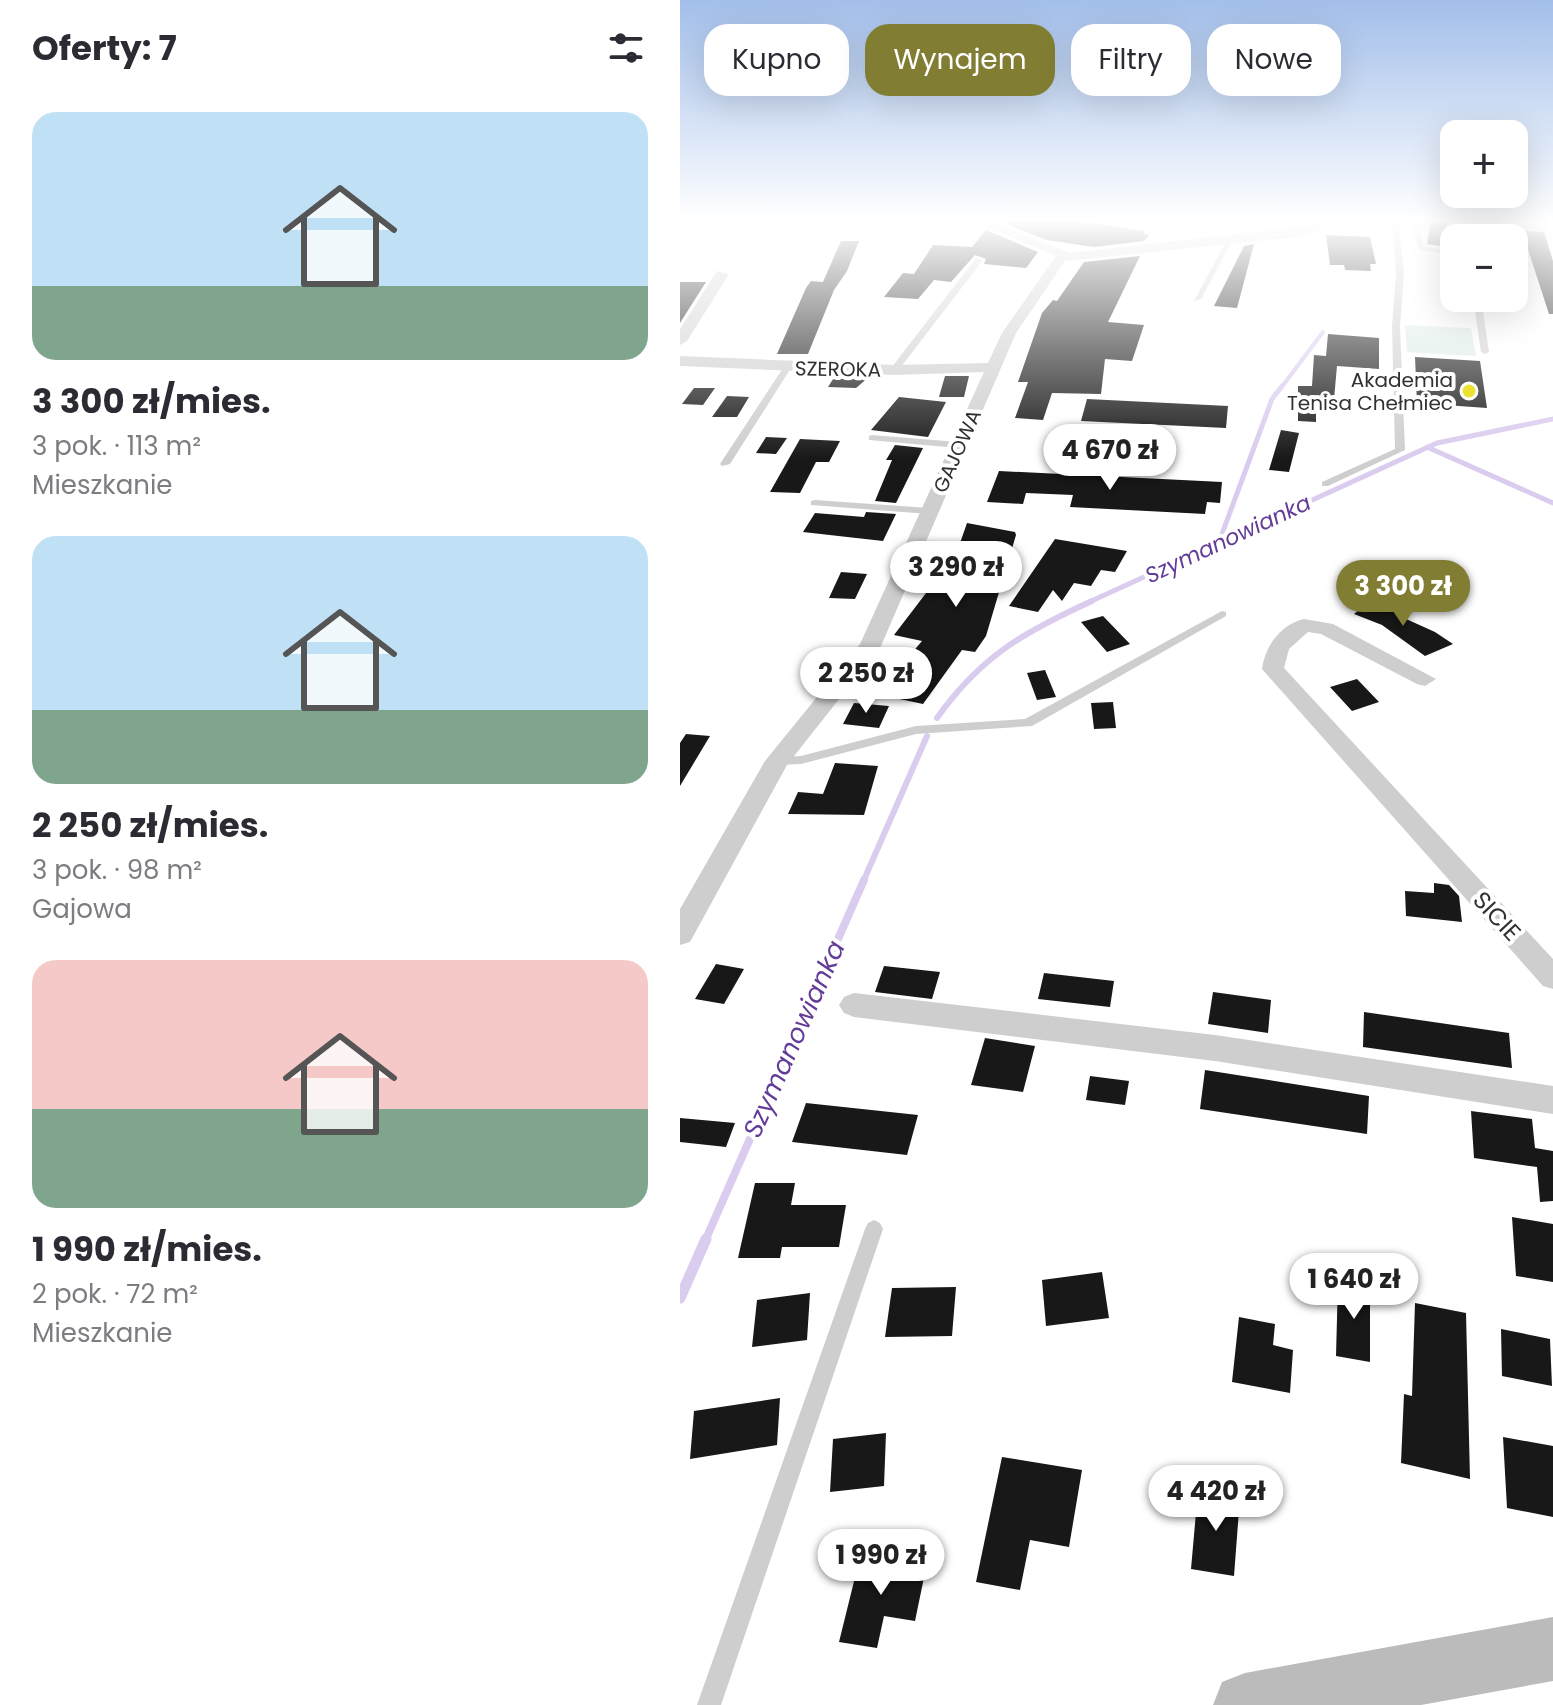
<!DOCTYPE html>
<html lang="pl">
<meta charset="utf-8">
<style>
:root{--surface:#fff;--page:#f2f2f3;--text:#2b2b33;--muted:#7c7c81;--accent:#817d32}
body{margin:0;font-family:Poppins,sans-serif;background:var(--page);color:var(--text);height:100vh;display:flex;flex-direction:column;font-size:30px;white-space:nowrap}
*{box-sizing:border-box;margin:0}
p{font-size:26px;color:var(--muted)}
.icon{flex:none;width:44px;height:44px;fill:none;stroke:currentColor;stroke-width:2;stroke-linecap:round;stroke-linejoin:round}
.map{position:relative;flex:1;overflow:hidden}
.details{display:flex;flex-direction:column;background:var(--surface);width:680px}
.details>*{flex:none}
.banner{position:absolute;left:24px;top:24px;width:728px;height:72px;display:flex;gap:16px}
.tools{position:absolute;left:760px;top:120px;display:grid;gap:16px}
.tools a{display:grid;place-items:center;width:88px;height:88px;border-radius:16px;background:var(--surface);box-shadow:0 8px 32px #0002;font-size:40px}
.price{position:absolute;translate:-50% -68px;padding:0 18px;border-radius:28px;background:#fff;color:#222;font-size:26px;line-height:52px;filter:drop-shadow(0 2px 4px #0008)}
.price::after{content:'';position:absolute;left:50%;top:48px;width:24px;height:18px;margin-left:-12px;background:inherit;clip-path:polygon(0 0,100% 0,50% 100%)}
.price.on{background:var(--accent);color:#fff}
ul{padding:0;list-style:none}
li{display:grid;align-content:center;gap:16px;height:424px;padding:0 32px}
li span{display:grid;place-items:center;height:248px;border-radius:24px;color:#555}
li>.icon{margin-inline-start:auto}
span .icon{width:144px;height:144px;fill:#fffc;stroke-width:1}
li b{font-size:34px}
h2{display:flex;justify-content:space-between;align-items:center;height:96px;padding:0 32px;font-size:34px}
.chip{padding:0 28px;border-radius:24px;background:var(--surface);box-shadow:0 8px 32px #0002;font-size:28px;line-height:72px}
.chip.on{background:var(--accent);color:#fff}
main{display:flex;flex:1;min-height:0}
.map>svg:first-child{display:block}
.green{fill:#dcebe4}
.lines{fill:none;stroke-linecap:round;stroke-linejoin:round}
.stream-far4{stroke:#daccee;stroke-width:4}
.stream-far3{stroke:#daccee;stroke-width:5}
.stream-far2{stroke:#daccee;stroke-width:6}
.stream-far1{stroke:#daccee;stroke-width:8}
.stream{stroke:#daccee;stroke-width:11}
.building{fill:#181818}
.lane{fill:#cecece;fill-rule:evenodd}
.street{fill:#cecece;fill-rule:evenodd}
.secondary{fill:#bbb;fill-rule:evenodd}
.poi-dot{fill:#ebe231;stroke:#fff;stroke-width:3}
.labels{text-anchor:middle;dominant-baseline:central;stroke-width:8;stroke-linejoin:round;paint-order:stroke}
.far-street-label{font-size:20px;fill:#313131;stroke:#fff}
.far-poi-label{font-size:20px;fill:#313131;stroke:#fff;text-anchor:end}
.far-water-label{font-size:22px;font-style:italic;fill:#623c97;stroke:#fff}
.street-label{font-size:24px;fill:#313131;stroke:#fff}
.water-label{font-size:26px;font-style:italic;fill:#623c97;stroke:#fff}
</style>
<main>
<section class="details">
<h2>Oferty: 7<svg class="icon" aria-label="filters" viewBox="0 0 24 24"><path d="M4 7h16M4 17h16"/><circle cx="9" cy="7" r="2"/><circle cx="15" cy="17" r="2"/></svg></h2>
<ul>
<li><span style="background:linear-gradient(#bfe0f5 70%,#7fa58c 0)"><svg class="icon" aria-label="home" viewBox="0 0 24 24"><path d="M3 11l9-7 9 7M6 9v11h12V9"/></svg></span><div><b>3 300 zł/mies.</b><p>3 pok. · 113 m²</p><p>Mieszkanie</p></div></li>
<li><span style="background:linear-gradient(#bfe0f5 70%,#7fa58c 0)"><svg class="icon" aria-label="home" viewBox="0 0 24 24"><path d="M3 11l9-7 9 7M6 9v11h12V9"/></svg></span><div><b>2 250 zł/mies.</b><p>3 pok. · 98 m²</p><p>Gajowa</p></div></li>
<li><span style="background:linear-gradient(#f6c9c9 60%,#7fa58c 0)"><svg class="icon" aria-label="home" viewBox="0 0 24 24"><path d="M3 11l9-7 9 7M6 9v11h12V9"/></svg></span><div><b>1 990 zł/mies.</b><p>2 pok. · 72 m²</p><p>Mieszkanie</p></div></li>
</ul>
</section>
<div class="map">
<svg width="873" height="1705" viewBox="0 0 873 1705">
<rect width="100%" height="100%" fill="#fff"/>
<path class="green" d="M725 325 791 328 796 356 727 352Z"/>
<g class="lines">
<path class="stream-far4" d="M601 388 643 332"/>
<path class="stream-far3" d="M747 447 873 503
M539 542 592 399 602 386
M407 603 757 443 873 419"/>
<path class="stream-far2" d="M257 718C301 656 344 632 412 601
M183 882 247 736"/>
<path class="stream-far1" d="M25 1241 184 880"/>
<path class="stream" d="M0 1298 26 1239"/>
</g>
<path class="building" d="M315 220H391L465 231 463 234 469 235 464 241 414 247 367 240Z
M751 220H766L767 247 747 244Z
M306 230 358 252 346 268 304 264 306 259 295 255 271 282 254 280 238 299 204 297 223 273 234 274 253 245 292 247Z
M842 231 864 232 873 261V314H869Z
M646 235 690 237 696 264H690L691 271 665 270 664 265H650Z
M161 241H179L167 271 154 290 128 354H97L126 288 131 281 143 282Z
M574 244 557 308 534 306 564 246Z
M460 256 428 322 464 325 452 361 425 359 421 394 372 393 363 420 335 418 348 382H338L362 313 373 300 377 301 404 262Z
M0 282H26L0 323Z
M648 334 699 338V369L657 366 654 399 636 397V422L618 421V386H632L634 355 646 356Z
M735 357 800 361 807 408 737 403Z
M155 376 189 377 176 388 148 387Z
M265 376H289L284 397H259Z
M14 388H35L23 405 2 404Z
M47 396 69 397 57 417H32Z
M219 397 266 402 248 437 191 430Z
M407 399 548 406 546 428 401 421Z
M601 430 619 433 609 472 589 470Z
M86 437 107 438 96 454 76 453Z
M120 439 160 441 149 462H136L120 493 90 492Z
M215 445 243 448 216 503 195 501 212 460H206Z
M319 471 542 482 540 503 527 502 525 514 390 507 393 495 346 493 343 504 307 502Z
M186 512 216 514 203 541 123 532 135 513 184 517Z
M287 523 335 532 336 535 306 636 295 652 282 650 243 704 210 697 241 656 231 654 242 641 214 635 282 546H279Z
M375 539 447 551 435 572 421 570 411 586 394 583 382 601 373 590 358 612 329 606Z
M161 572 187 574 175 599 149 598Z
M677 598 719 611 715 614 755 632 773 644 745 656 702 625 674 614 680 609 674 604Z
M423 616 450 644 427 652 401 622Z
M365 670 376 697 357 700 347 673Z
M677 679 699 702 672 711 650 687Z
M433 702 436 728 414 729 411 703Z
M174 703 209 706 199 728 163 724Z
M6 734 30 736 0 786V743Z
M155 763 198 766 184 815 108 814 118 792 143 794Z
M754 883 769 885 779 896 782 922 726 916 725 891 754 893Z
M36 964 64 969 44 1004 15 999Z
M204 966 260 972 252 999 195 992Z
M364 973 434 981 430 1007 358 999Z
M533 992 591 1000 588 1033 528 1024Z
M684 1012 829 1033 832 1068 683 1047Z
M305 1038 355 1046 343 1092 291 1085Z
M525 1070 689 1096 687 1134 520 1109Z
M410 1076 449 1081 445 1105 406 1100Z
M126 1103 238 1115 227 1155 112 1142Z
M791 1111 852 1119 855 1148 873 1151V1201L860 1202 857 1167 794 1158Z
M0 1118 55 1123 46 1147 0 1142Z
M75 1183H115L111 1205H166L159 1247H102L100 1258H58Z
M832 1217 873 1224V1282L836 1276Z
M422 1272 429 1318 366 1326 362 1280Z
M658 1280 690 1285V1362L656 1356Z
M276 1287 272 1336 205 1337 212 1288Z
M130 1293 127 1340 72 1347 77 1300Z
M735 1303 786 1313 790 1479 721 1463 724 1394 732 1396Z
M559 1317 595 1324 593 1345 613 1350 610 1393 552 1382Z
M821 1329 870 1339 872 1386 822 1376Z
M100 1398 97 1445 10 1459 14 1411Z
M206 1433 204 1486 150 1492 153 1439Z
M823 1437 873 1446V1517L827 1508Z
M322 1457 402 1470 389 1547 350 1540 340 1590 296 1582Z
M518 1490 560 1497 554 1576 511 1569Z
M181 1553 247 1563 235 1621 204 1616 197 1648 159 1642Z"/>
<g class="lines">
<path class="lane" d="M712 220H718L724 273 720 326 725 450 648 486H642V482L715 449 712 326 716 273Z
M731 220H737L744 247 774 251V255L739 250Z
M816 220H822L825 238 819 237Z
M548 238 553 239 521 299 514 301Z
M296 258 303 260 217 372H211V368Z
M793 298H801L809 352 805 354 801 352Z
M107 365 111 368 50 464 42 466 40 464 103 368Z
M192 435 278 442 283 445 278 448 189 440V436Z
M135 500 249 508 254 511 249 514 131 505V501Z
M542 611 546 612V616L352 726 236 734 121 764 97 765 91 761 97 757 121 756 236 726 345 719Z
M194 1220 200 1223 203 1229 41 1705H17L185 1229 188 1223Z"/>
<path class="street" d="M290 220H307L390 253 677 220 617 237 385 261 336 333 201 646 107 765 10 942 0 945V909L85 761 180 644 304 372 214 375 0 366V356L214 365 308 363 322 333 376 256Z
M37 271 49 274 7 341 0 345V329Z
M624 619 653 624 756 679 745 686 737 684 641 634 628 632 609 649 604 668 873 959V989L863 986 582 669C585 646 601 624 624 619Z
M174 993 535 1035 873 1086V1114L535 1061 174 1017 164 1013 159 1005 164 997Z"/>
<path class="secondary" d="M873 1617V1681L741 1705H533L542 1682 565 1673Z"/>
</g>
<linearGradient id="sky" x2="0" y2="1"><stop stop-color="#a2beea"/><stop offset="0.48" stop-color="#fff"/><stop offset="1" stop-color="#fff" stop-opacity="0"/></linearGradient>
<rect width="873" height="459" fill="url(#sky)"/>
<circle class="poi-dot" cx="789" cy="391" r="8"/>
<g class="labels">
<g class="far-street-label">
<text transform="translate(158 369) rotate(1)">SZEROKA</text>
<text transform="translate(277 451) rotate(-66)">GAJOWA</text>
</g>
<g class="far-poi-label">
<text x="773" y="380">Akademia<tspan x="773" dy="23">Tenisa Chełmiec</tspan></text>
</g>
<g class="far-water-label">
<text transform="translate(548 539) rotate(-25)">Szymanowianka</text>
</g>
<g class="street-label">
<text transform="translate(817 916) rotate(47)">SICIE</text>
</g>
<g class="water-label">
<text transform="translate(114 1039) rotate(-66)">Szymanowianka</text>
</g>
</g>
</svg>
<div class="tools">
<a>+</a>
<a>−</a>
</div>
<b class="price" style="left:430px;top:492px">4 670 zł</b>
<b class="price" style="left:276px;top:609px">3 290 zł</b>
<b class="price on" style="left:723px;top:628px">3 300 zł</b>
<b class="price" style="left:186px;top:715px">2 250 zł</b>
<b class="price" style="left:674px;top:1321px">1 640 zł</b>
<b class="price" style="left:536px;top:1533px">4 420 zł</b>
<b class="price" style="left:201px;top:1597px">1 990 zł</b>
<div class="banner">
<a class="chip">Kupno</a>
<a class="chip on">Wynajem</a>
<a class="chip">Filtry</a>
<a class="chip">Nowe</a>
</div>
</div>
</main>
